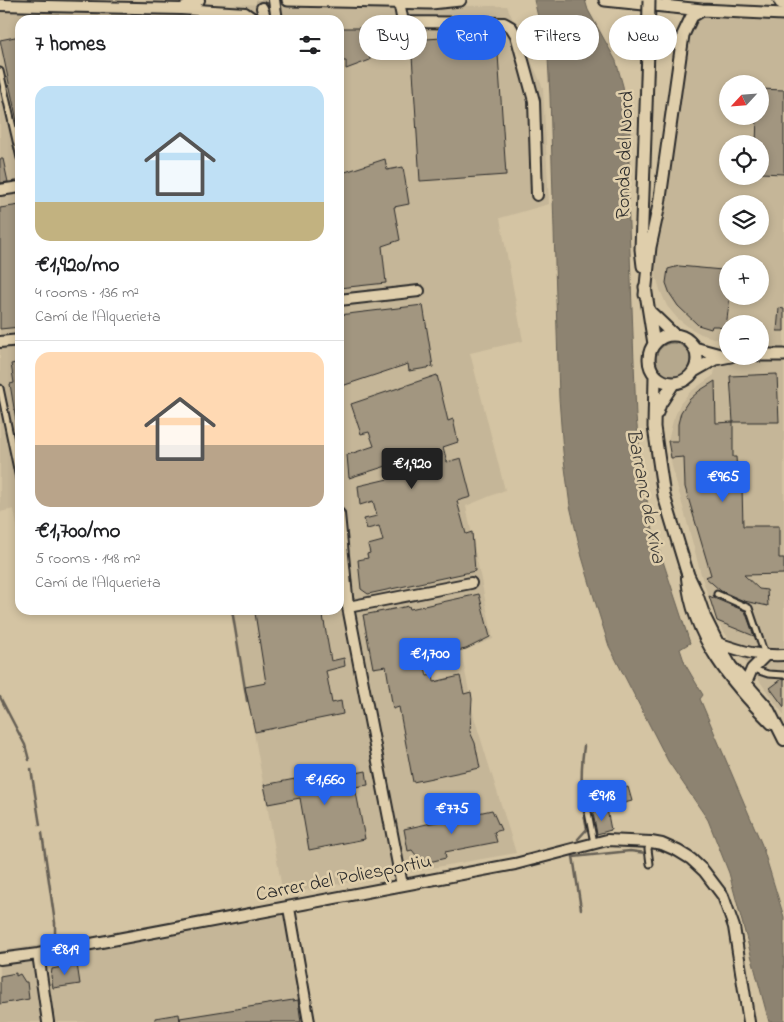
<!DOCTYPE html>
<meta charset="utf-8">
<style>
:root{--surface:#fff;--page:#f6f6f6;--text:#202124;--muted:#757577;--line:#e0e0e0;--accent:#2563eb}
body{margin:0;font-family:"Indie Flower",sans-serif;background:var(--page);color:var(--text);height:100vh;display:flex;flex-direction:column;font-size:19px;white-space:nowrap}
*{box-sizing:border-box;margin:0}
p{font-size:16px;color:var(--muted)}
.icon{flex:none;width:28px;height:28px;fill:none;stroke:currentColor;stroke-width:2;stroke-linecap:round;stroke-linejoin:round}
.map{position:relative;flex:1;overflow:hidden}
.details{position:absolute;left:15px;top:15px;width:329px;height:600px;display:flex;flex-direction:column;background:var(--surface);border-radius:15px;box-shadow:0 2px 8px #0003}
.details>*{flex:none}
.guide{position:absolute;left:359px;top:15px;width:350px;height:45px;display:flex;gap:10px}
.needle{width:32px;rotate:244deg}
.tools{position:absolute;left:719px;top:75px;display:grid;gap:10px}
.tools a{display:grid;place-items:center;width:50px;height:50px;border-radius:50%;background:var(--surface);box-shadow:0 2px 8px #0003;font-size:25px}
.price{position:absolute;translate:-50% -42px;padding:0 11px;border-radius:5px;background:var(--accent);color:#fff;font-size:16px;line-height:32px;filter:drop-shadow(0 1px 2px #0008)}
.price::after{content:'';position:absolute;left:50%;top:30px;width:15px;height:11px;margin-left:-8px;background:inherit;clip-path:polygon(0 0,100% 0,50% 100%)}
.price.selected{background:#222;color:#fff}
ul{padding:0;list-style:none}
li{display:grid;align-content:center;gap:10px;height:265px;padding:0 20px}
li+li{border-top:1px solid var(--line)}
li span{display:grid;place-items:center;height:155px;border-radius:15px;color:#555}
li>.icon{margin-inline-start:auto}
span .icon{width:90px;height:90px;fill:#fffc;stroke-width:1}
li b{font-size:21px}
h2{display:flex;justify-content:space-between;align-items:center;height:60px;padding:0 20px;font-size:21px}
.pill{padding:0 18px;border-radius:22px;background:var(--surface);box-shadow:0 2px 8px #0003;font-size:18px;line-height:45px}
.pill.selected{background:var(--accent);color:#fff}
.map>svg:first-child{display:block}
.built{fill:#c5b698;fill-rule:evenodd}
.grass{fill:#b5a88d;stroke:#706a5c}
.water{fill:#8d8371;stroke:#666055}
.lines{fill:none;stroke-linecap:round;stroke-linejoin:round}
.stream{stroke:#666055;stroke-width:2.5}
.building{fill:#a29680;stroke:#2b2b2b}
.minor-tunnel{stroke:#b2a58b;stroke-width:10;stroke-dasharray:10 5;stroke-linecap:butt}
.service-casing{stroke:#2b2b2b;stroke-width:9}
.minor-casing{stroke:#2b2b2b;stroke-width:14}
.tertiary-casing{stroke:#2b2b2b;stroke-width:15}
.motorway-casing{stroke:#2b2b2b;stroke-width:21}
.service{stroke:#dfceab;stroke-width:5}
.minor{stroke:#dfceab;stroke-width:10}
.tertiary{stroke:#dfceab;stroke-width:11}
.motorway{stroke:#dfceab;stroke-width:18}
.tertiary-bridge-casing{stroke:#2b2b2b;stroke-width:15;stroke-linecap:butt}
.tertiary-bridge{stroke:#dfceab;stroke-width:11}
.labels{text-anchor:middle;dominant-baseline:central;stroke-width:5;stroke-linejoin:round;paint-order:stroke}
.street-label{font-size:20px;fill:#2b2b2b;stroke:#dfceab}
.water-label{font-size:21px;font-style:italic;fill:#44413c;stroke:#dfceab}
</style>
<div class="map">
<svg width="784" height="1022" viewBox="0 0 784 1022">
<rect width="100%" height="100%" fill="#d4c4a3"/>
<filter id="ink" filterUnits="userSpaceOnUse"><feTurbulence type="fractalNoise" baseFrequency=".02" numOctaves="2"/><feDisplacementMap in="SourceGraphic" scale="10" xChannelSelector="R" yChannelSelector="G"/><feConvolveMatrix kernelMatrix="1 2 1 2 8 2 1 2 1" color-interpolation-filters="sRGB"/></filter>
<g filter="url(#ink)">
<path class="built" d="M0 0 183 4 507 6 543 88 549 204 500 218 523 341 470 353 505 490 466 506 493 639 461 651 474 717 516 853 283 894 232 610H339V20H20V531H18L14 509 0 512Z
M705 16 784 18V715L717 622 702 578 672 466 668 441 673 421 680 404 690 392 714 375 719 340 701 334 690 328 677 318 667 306 660 290 656 276 654 250 690 35 696 22 700 18ZM728 84H760V116H728ZM728 144H760V176H728ZM728 204H760V236H728ZM728 264H760V296H728ZM728 324H760V356H728Z
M294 907 314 1022H0V951Z"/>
<path class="grass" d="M656 360a17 17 0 1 1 34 0a17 17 0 1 1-34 0Z"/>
<path class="water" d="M534 0H585L588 10 616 61 623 86 630 125 628 198 636 417 643 480 653 531 690 643 680 649 685 664 703 695 700 699 762 845 784 917V1022H769L729 873 708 820 668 761 609 646 598 611 582 557 570 506 563 452 559 398 550 95 548 58Z"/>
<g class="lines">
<path class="stream" d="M232 610 247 701
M0 697 25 745 29 760
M31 769 40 825
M42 833 55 923V938
M578 839 587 829C581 801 580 774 584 746
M573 856 581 909
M573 857 630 851 646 853"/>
</g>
<path class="building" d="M339 28H365L370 60 346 69V61H339Z
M20 36V121H17L0 40Z
M442 38V43L497 39 506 175 420 181 411 40Z
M760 89 784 90V174L760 173V144H756L757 116H760Z
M0 159H3L8 182 0 183Z
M385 159 387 170 403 167 409 204 394 207 400 240 382 246 386 283 339 288V174Z
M20 205V327L0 329V208Z
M679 266 722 270 728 274V296H730L726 327 721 328 719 326H712L711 329 698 325 678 306 670 294 666 283 668 269Z
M423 305 433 367 409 371 408 364 339 387V315Z
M779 308 784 309V331H777Z
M20 362V420H16L10 384 14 383 11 364Z
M777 374 779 422H733L730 376Z
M437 375 448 421 453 419 458 442 443 447 447 462 461 458 471 497 457 501 466 534 472 532 475 571 368 594 361 589 358 560 368 558 367 554 370 553 368 545 383 541 379 526 367 529 364 519 377 516 373 501 360 505 358 486 435 468 430 452 349 478 347 455 374 446 369 432 361 434 351 404Z
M715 381 716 423 733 422V457H736L737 472H740L742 486 743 526H779V558H784V574L744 575 759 589 767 590 768 606 744 601 721 591 705 577 711 575 685 487 684 457 671 458 668 441H678V424L681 412 689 400 699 391Z
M479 594 490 637 466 649 423 658 427 676 433 675 434 682 460 676 464 694 471 692 472 699 470 732 475 743 480 768 413 782 399 707 393 709 386 666 373 668 363 615 409 606 410 609Z
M709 596 745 611 754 636 717 621Z
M269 610H322L331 661 344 658 345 666 326 671 332 703 341 701 343 714 255 732 245 687 266 683 255 613Z
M782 679H784V707L770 688Z
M366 771 368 785 355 787 365 839 309 850 300 798 268 804 264 785 331 772 332 778Z
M628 787 632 801 617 805 613 790Z
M607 809 611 830 597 834 593 813Z
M492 810 501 830 494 832 497 842 445 852 446 858 429 862 419 859 412 850 408 851 404 829Z
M77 964 80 984 53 988 51 976 52 969Z
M16 973V976L20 974 25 982H27L29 999 0 1004V976Z
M293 1000V1001L298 1000 301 1022H181L180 1018Z
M179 1014 180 1022H155V1018Z"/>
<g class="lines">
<path class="minor-tunnel" d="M261 0 262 8"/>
<defs>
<path id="service" d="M0 71 20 158
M0 388 20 483
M717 594 749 608 765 655
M753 669 768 674 784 675
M588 812 594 843
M650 864 648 849 650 842"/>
<path id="minor" d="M274 0 277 20
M399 2 403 22 504 23 511 27 516 35 534 101 537 195
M0 5 181 9 245 13 255 20
M262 8 266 20
M182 9 199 0
M0 190 20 187
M339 300 419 291
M0 342 20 340
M339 514 348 607 402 885
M687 572 696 591 705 617 718 643 731 666 768 708 784 740
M687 578C692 637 732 684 772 724
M348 607 471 583
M718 643C744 652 756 656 784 655
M746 683 752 669 765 656
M289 908 309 1022
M38 954 48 1022
M0 959 38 954 515 864 607 840 651 842 662 844 678 851 691 859 704 871 723 896 734 927 749 1022"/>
<path id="tertiary" d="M288 0 431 3 460 0
M605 0 702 10 784 14
M643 266 641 249 648 51
M645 287 654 344
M645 295 650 247 659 205 683 35 692 16 702 10
M649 311 674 335
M649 359a24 24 0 1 1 48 0a24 24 0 1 1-48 0Z
M694 348 724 356
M760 355H784
M694 371 715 359 731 356
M655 376 654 427 664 496 687 572
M657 413 660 404 673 384"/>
<path id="motorway" d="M783 0H784"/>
</defs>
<use href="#service" class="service-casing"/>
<use href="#minor" class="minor-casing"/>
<use href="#tertiary" class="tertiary-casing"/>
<use href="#motorway" class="motorway-casing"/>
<use href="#service" class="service"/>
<use href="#minor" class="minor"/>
<use href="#tertiary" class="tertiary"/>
<use href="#motorway" class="motorway"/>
<defs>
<path id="tertiary-bridge" d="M648 51 649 0"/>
</defs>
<use href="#tertiary-bridge" class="tertiary-bridge-casing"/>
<use href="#tertiary-bridge" class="tertiary-bridge"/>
</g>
</g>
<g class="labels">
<g class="street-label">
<text transform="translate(626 155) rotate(-88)">Ronda del Nord</text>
<text transform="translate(344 879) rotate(-11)">Carrer del Poliesportiu</text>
</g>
<g class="water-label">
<text transform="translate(645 496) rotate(79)">Barranc de Xiva</text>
</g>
</g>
</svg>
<div class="tools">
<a><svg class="needle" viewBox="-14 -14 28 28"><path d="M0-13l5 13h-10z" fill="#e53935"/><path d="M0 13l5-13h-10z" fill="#757577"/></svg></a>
<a><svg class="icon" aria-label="locate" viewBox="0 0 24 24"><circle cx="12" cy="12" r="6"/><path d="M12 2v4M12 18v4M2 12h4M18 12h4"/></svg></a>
<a><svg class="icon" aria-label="layers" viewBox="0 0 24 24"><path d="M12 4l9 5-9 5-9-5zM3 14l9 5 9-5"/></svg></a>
<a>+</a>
<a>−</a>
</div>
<b class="price selected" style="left:412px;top:490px">€1,920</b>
<b class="price" style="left:723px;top:503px">€965</b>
<b class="price" style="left:430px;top:680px">€1,700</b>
<b class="price" style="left:325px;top:806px">€1,660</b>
<b class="price" style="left:602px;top:822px">€918</b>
<b class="price" style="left:452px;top:835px">€775</b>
<b class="price" style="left:65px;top:976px">€819</b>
<div class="guide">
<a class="pill">Buy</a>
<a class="pill selected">Rent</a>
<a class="pill">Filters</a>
<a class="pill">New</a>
</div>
<section class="details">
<h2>7 homes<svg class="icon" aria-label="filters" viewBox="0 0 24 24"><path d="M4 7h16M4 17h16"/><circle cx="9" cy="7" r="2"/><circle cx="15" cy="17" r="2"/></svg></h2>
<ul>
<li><span style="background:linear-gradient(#bfe0f5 75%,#c2b280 0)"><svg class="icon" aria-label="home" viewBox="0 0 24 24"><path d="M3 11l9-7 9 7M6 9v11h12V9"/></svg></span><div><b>€1,920/mo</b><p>4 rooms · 136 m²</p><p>Camí de l'Alquerieta</p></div></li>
<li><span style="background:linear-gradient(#ffd9b3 60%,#b9a48a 0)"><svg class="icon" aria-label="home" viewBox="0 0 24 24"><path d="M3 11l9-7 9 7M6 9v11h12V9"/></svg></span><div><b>€1,700/mo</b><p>5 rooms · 148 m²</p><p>Camí de l'Alquerieta</p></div></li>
</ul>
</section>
</div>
